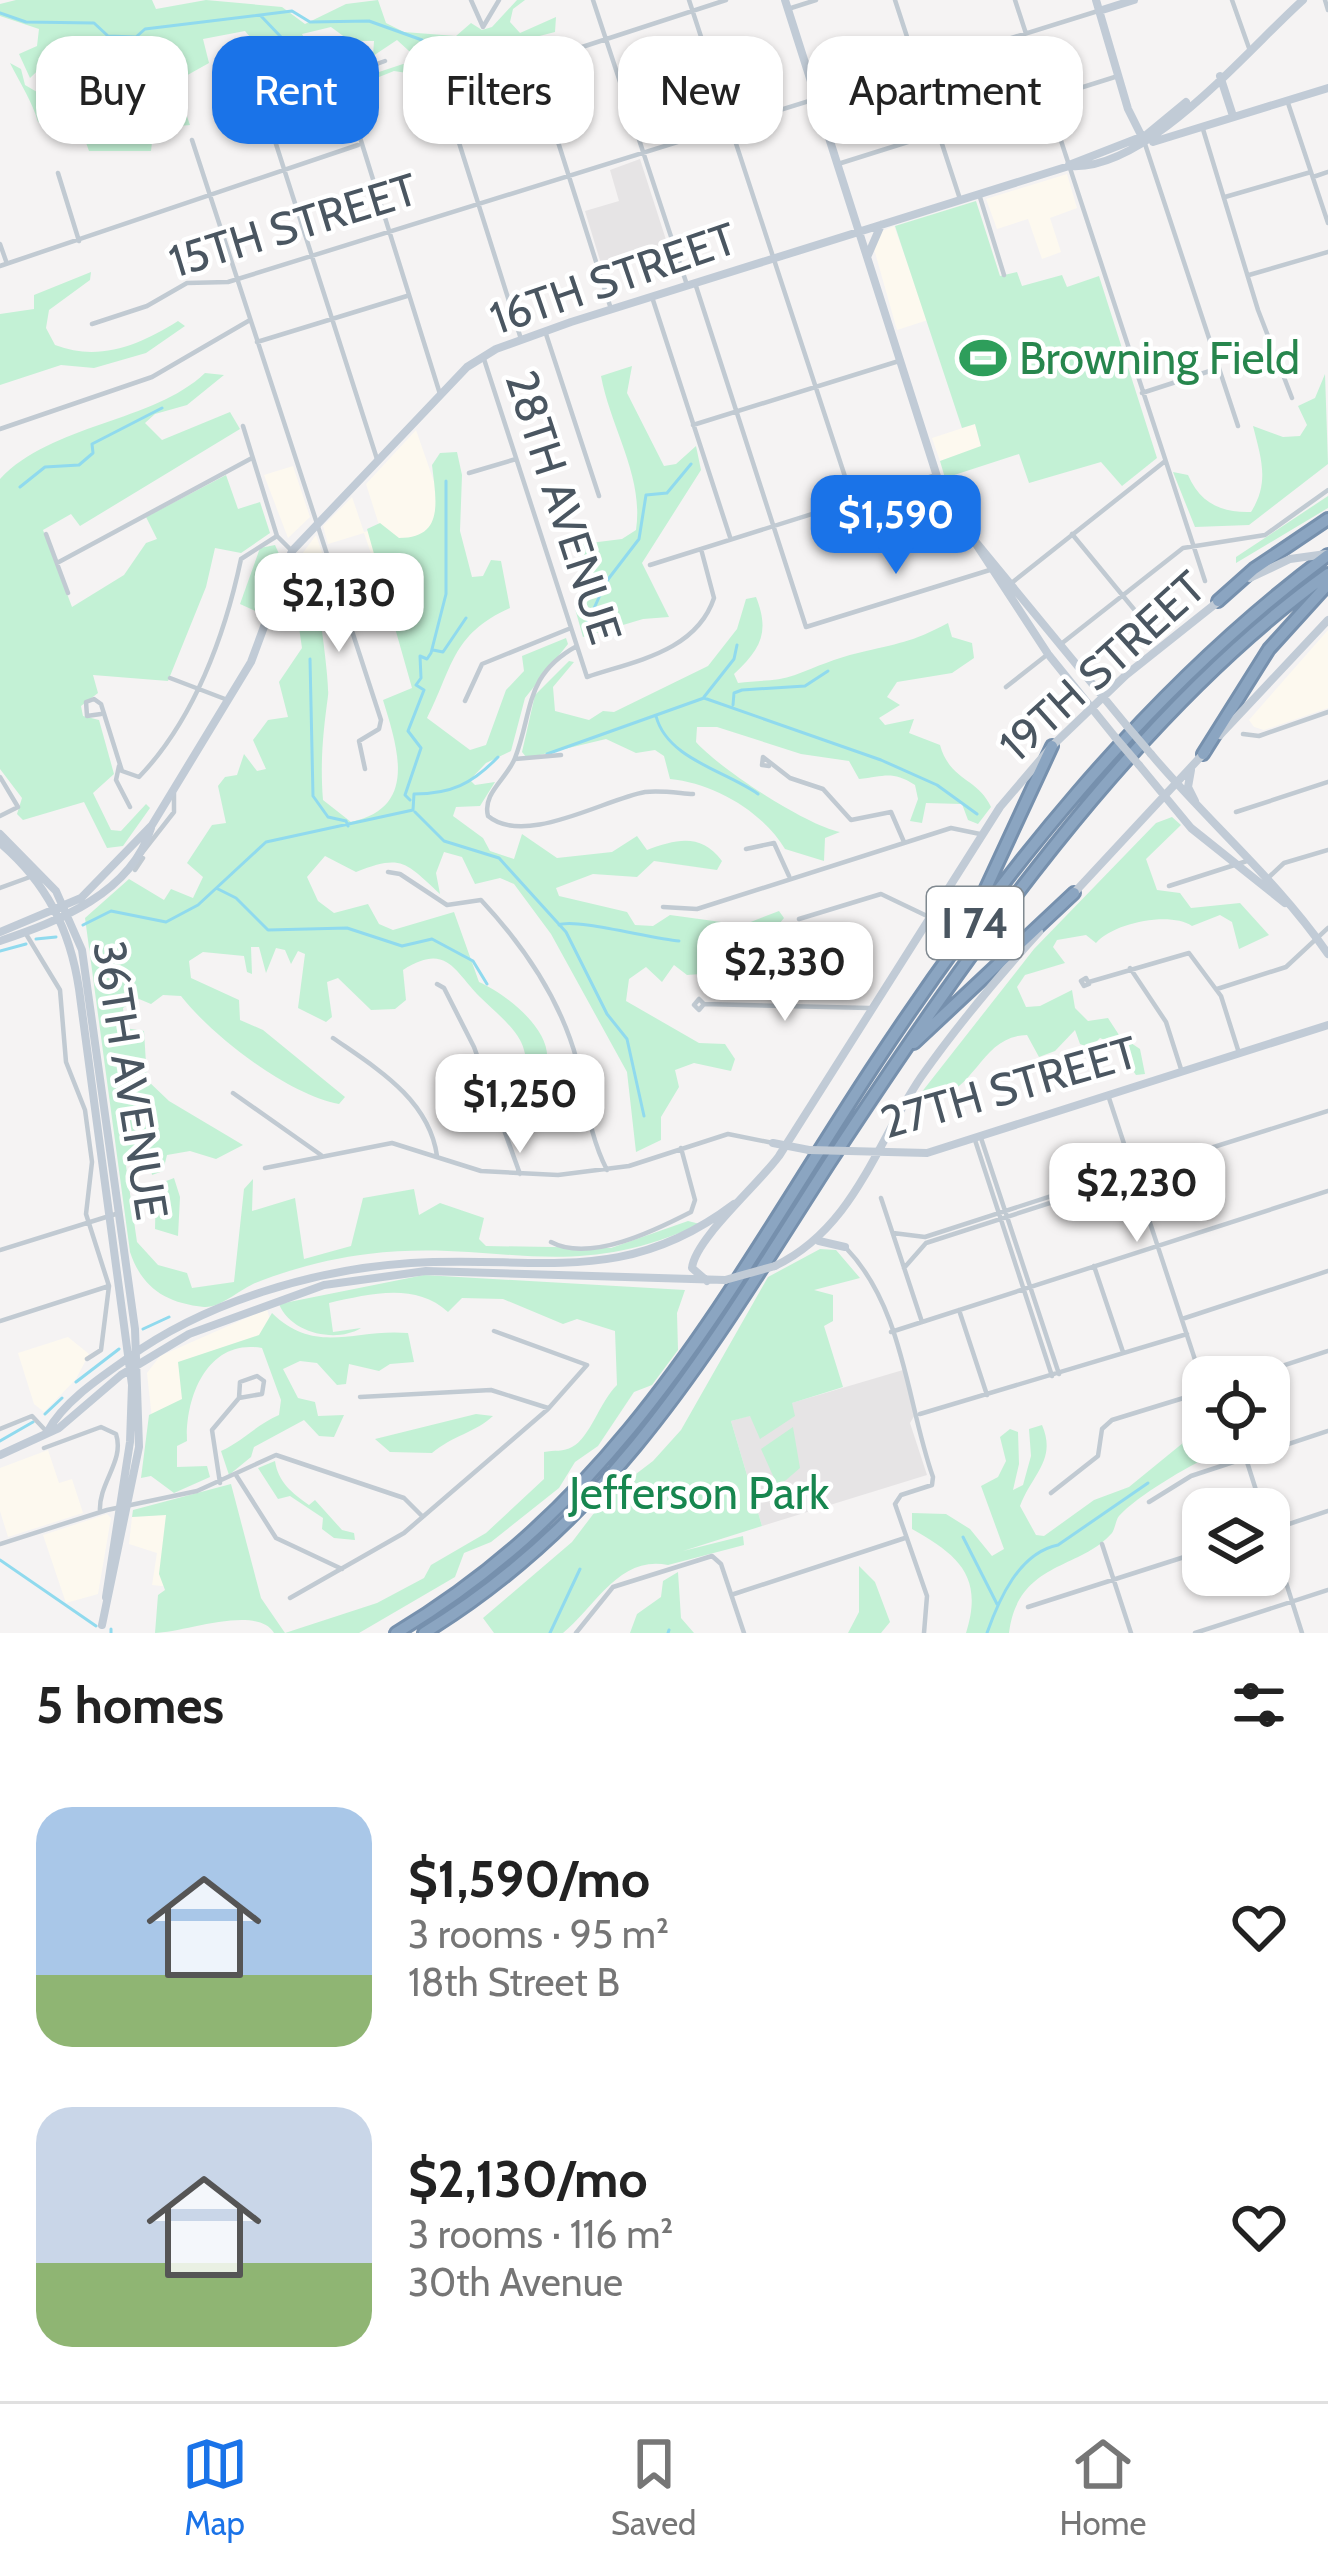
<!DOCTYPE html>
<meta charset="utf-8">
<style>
:root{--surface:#fff;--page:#f2f2f2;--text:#222;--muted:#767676;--line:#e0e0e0;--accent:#1a73e8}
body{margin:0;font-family:Cabin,sans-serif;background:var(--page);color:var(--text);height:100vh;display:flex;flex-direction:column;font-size:45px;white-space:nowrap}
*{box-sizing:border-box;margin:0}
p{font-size:39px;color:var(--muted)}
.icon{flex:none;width:66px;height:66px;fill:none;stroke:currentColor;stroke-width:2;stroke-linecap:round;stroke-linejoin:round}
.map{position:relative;height:1633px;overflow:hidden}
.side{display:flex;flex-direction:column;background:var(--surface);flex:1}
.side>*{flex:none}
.banner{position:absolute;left:36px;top:36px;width:1257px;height:108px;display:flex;gap:24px}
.buttons{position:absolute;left:1182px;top:1356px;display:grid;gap:24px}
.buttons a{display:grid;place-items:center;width:108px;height:108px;border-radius:24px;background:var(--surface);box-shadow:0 3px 9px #0004;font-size:60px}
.price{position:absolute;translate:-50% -102px;padding:0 27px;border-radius:24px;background:#fff;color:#222;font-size:39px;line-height:78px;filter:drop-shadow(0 3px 6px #0008)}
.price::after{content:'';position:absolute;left:50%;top:72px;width:36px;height:27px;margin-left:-18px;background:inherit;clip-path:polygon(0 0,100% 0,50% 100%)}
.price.selected{background:var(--accent);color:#fff}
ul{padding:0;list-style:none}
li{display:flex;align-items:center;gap:36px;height:300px;padding:0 36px}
li span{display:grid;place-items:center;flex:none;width:336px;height:240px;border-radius:36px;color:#555}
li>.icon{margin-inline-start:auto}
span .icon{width:144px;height:144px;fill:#fffc;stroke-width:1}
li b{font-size:51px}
h2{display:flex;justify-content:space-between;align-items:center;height:144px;padding:0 36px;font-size:51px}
.tag{padding:0 42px;border-radius:36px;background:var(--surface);box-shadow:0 3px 9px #0004;font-size:42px;line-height:108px}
.tag.selected{background:var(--accent);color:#fff}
.menu{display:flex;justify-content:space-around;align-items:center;height:168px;border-top:3px solid var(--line);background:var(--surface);font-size:33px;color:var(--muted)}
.menu a{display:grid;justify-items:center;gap:6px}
.menu .selected{color:var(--accent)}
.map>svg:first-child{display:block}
.commercial{fill:#fdf9ef}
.education{fill:#e6e4e5}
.green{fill:#c3f1d5}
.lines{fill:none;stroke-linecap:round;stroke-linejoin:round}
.stream{stroke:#90daee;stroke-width:3}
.highway-casing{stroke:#7690ad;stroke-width:16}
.street{stroke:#c1cad2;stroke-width:4.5}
.secondary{stroke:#c1cbd6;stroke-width:8}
.highway{stroke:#8ba5c1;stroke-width:10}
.secondary-bridge{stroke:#c1cbd6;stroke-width:8}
.labels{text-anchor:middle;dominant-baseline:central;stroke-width:9;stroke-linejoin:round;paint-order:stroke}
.shield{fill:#fff;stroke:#808990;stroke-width:3}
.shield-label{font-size:42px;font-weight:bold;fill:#4a5661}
.street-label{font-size:45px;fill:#4a5661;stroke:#fff}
.leisure-label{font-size:45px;fill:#27864d;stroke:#fff;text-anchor:start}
.park-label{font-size:45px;fill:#17864f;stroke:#fff}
</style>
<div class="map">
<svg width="1328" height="1633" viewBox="0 0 1328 1633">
<rect width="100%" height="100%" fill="#f5f3f3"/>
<path class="commercial" d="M1067 174 1077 208 1050 218 1061 252 1042 259 1028 219 997 229 986 199Z
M894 226 928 320 897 330 874 249 880 232Z
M975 424 981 447 940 461 932 438Z
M416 430 447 519 402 645 364 533 328 544 323 526 352 497 364 532 380 528 366 484Z
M293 466 310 517 288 538 264 475Z
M316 535 340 605 296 619 287 590 294 565Z
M1328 630V708L1264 730 1254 727 1249 720Z
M267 1309 274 1333 180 1365 188 1408 152 1419 147 1373 160 1356Z
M68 1337 89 1354 76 1379 44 1412 34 1404 18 1353Z
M48 1450 59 1483 72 1479 83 1513 8 1537 0 1511V1468Z
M184 1513 207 1591 152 1585 157 1553 129 1544 132 1517Z
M107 1514 111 1518 98 1594 66 1603 43 1535Z"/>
<path class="education" d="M640 159 668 246 602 267 585 211 619 201 610 170Z
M903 1370 916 1413 910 1423 927 1475 762 1526 731 1421Z"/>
<path class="green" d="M16 0H152L156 9 206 0 282 7 305 24 346 4 378 0 386 23 404 32 456 36 471 23 482 30 492 27 517 0H525L513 9 510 22 520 33 556 17 555 32 520 41 496 66V91L487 97 457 56 445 58 426 76 394 71 379 77 376 73 403 64 416 68 421 62 397 40 373 56 374 41H350L331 27 302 34 313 53 322 56 331 79 341 88 342 103 331 93 307 101C299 85 293 67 278 56 264 46 257 46 245 31L203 39 209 63 175 82 190 125 168 127 162 111 149 113 96 87 88 94C91 117 100 120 122 124L131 143 152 142 151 151H89L80 126 38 122C32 101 20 83 10 63L21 69 25 85 42 95 52 114 78 115 74 77 57 52 30 78 19 54 37 46 39 29 0 16V4Z
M976 201 1000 276 1017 272 1022 286 1062 275 1067 287 1099 276 1157 458 1122 486 1101 462 1029 483 1019 454 945 478 940 461 981 446 975 424 962 428 895 226Z
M91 272 90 280 49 310 46 328 55 345C99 362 140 345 178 321L185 326 146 353 94 368 61 365 0 385V314L34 309V295Z
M632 366 627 393 664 466 676 464 696 446 701 470 642 563 669 617 643 619 583 637 574 605 591 590 574 545 622 539 636 530C644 476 611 429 601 376Z
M205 373 224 375 187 405 155 414 145 423 162 440 230 412 240 429 80 526 71 514 43 530 72 607 124 575 146 543 157 539 146 517 226 475 238 509 260 502 270 533 241 553 215 548 206 587 168 681 93 675 98 693 81 706 83 716 99 720 114 774 93 793 111 830 121 831 146 804 150 808 123 846 107 848 84 802 23 820 17 814 22 798 0 769V479C51 424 154 422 205 373Z
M1325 374 1328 464 1249 525 1195 527 1173 472 1188 475C1200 503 1221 513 1251 512 1270 482 1261 458 1253 426L1283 437 1300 436 1307 425 1298 406 1315 398Z
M457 452 462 475 460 531 472 577 483 576 491 560 501 561 510 608C451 634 452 670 427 718L470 750 486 745 506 690 524 671 522 656 566 638 568 644 525 698 511 751 486 763 470 780 475 785 495 782 480 806 456 807 453 816 483 838 490 851 514 859 522 834 557 858 612 852 637 836 647 850C677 839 701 833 722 861L717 870 654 861 637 877 593 874 556 888 559 896 627 912 635 925 653 926 670 915 743 925 779 911 784 918 767 939 777 963 744 967 712 964 701 974 687 975 674 965 662 982 646 967 629 979 626 1001 699 1043 725 1044 735 1059 731 1071 694 1063 675 1070 679 1087 661 1117V1140L636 1152 627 1072 551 934 514 884 500 878 475 884 462 857 444 852 436 873 440 894C405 862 402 854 356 872L325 856 307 877 318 901 334 913 368 904 379 924 393 930 454 912 479 982C504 993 551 1028 547 1061 545 1072 536 1086 531 1097 528 1080 528 1054 520 1040 511 1024 493 1010 480 997 454 971 447 942 403 970L406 1000 395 1009 371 1010 338 978 327 982 332 1017 326 1022 298 1008 305 954 298 951 291 964 285 950 276 948 266 973 259 947H251L252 974 247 972 244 956 203 952 189 961 191 978 239 1000 240 1020 263 1030 345 1097 339 1104C289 1095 213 1037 181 996L163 995 151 1004 139 999 123 1008 125 1028 144 1031 147 1080 169 1101 243 1145 216 1159 190 1151 167 1155 163 1171 152 1175 148 1154 141 1148 126 1166 137 1242 158 1265 187 1273 192 1288 234 1282 244 1189 253 1179 252 1211 295 1198 304 1259 351 1246 363 1198 414 1189 419 1215 440 1203 484 1218 479 1239 486 1246 611 1248 688 1221 700 1224C567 1286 496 1238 368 1254 332 1258 286 1270 253 1284 238 1291 220 1308 204 1307 166 1303 142 1288 130 1252L85 918 129 879 164 900 171 889 193 898 203 877 187 863 212 825 226 823 218 786 225 777 237 775 244 754 257 771 266 769 253 740 268 720 288 717 279 682 302 648 293 586 315 584C318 599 330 684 328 696 323 733 320 762 323 800L351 822C418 808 398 749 383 700L412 688 367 529 380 523 399 538C445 538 436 500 432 465L440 453Z
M1328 496V508L1236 563V557Z
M275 545 280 556 260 613 240 604 260 548Z
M756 597C770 632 761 649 734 674L738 683C757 680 776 682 795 675 816 667 836 658 858 653 898 643 911 643 948 623L952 637 972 643 974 658 952 673 897 682 887 697 900 705 879 718 885 725 914 719 909 733 940 745C950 781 978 778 991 807L978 824 968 820 962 804 926 803 922 823 910 821 918 799 915 785C891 770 884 777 859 779L849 761 801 754 717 727H697L696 742C721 770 806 825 840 832L825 838 824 861 785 849C763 812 714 783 670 779L664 756 655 750 636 753 606 739 527 758 522 752 535 695 569 661 574 662 553 687 555 711 589 720 603 711 614 712 708 666 737 629 746 599Z
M1172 817 1181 825 1146 859 1157 890 1180 893 1191 908 1240 903 1269 935 1239 949 1232 922 1220 915 1192 926C1170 911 1113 923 1096 943L1086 935 1057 940 1053 947 1065 963 1025 975 1017 987 1026 1007 1040 1006 1072 990 1075 1008 1088 1021 1108 1018 1119 1035 1140 1049 1145 1074 1136 1075 1115 1045 1100 1038 1090 1048 1080 1044 1075 1030 1055 1051 1039 1057 1027 1035C981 1036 978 1089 932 1100L921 1093 1034 949 1156 823Z
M174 1178 180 1197 178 1236 155 1229 156 1185Z
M820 1249 836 1250 860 1278 814 1290 833 1295V1321L824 1326 843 1387 792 1403 795 1416 760 1439 750 1416 731 1421 762 1526 683 1551 743 1536 744 1545 668 1565C619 1555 595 1607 563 1633H494L483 1618 572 1542 607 1496 653 1461 681 1430 768 1277Z
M424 1275 685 1290 677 1313 678 1350 652 1385 634 1392 598 1446 575 1462 559 1488 491 1542 464 1553 455 1577 359 1633H274C257 1604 183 1633 155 1633L158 1595 165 1590 159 1574 166 1515 132 1517 133 1510 231 1484 261 1598 285 1633 377 1603 424 1578 431 1565 486 1533 544 1479V1452C554 1450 564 1452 572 1447 590 1438 600 1401 617 1385L615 1331 577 1319 563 1324 503 1299 462 1298 448 1312C415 1282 370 1294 329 1303L333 1332 361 1328C337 1343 291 1334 279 1304Z
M272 1313C316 1356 355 1328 408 1333L414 1362 390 1364 379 1371 349 1364 346 1384 337 1385 317 1363 300 1361 283 1369 298 1398 315 1402 318 1416 344 1415 334 1437 319 1436 304 1420 254 1447 251 1457 229 1475 221 1451C243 1441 256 1425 279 1415L281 1400 262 1348C207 1338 185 1398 187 1441L177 1446V1467L207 1466 210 1477 174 1493 151 1476 141 1478 149 1415 182 1399 178 1362 259 1335Z
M476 1414 493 1416C476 1432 452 1436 432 1453L390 1452 375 1439Z
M1042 1425C1057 1460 1032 1474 1020 1506L1036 1535 1044 1536 1094 1500 1129 1487 1189 1438 1209 1446 1213 1455C1188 1466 1137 1496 1119 1516 1116 1519 1115 1529 1112 1533 1080 1570 1018 1561 1009 1633H966C984 1576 958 1555 912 1529V1513L946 1514 970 1529 992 1556 1004 1549 981 1486 998 1477 1006 1461 1000 1437 1010 1429 1018 1432 1019 1464 1013 1490 1023 1485 1031 1456 1029 1429Z
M793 1427 800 1468 778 1487 761 1449Z
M275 1461C278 1482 292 1493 309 1505L315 1500 342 1530 354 1533 355 1540 334 1538 322 1529 323 1518 290 1496 278 1499 258 1468Z
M859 1566 875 1582 890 1622 881 1633H848L859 1612Z
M678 1572 681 1618 694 1633H630L637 1614 661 1597 663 1581Z"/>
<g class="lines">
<path class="stream" d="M0 13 26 22 94 23 108 36 136 37 145 29 292 11 310 22 369 21 422 40
M261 16 320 78
M108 37 134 80
M20 487 45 467 79 465 93 453 92 444 162 408
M585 628 606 582 639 539 646 495 667 493 691 464
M433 650 443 652 466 618
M310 659 313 796 328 817 346 821 348 826
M704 697 734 659 737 645
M733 705 734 693 742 690 805 686 828 671
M656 716C667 759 726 771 758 794
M547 754 704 698 881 760 937 785 977 814
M410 800 405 795 421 748 408 731 424 690 416 685 421 678 420 656 427 659 431 653 446 594V481
M415 812 444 841 499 858 566 932 607 1014 627 1039 644 1116
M218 889 236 898 268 930 347 928 402 946 432 939 473 961 487 984
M83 925 111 911 166 922 198 905 266 842 413 810 414 794C451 794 472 784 498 757
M559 925C575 918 652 939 679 941
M36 939 56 937
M0 951 26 944
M143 1329 169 1317
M76 1382 119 1349
M45 1414 62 1398
M0 1441 33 1422
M963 1537 997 1604
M0 1560 96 1626
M111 1629V1633
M550 1633 580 1569
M668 1633 669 1630
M987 1633C999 1599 1019 1553 1058 1545L1148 1483"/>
<defs>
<path id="highway" d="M1218 601 1254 569 1328 519
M1203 754 1269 649 1328 584
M973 916 1052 746
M914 1043 1074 893
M396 1633C628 1494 728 1288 871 1070 995 881 1145 691 1328 555
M424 1633C616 1516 712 1345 830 1162 962 961 1131 715 1328 574"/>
</defs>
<use href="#highway" class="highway-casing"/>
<path class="street" d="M471 0 483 27 499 0
M593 0 687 285
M689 0 853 501
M895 0 960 199
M1015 0 1205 581
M1232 0 1249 48
M1325 0 1328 10
M788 9 816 0
M385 61 346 75 343 83 440 394
M437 73 521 339
M216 91 246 82 259 91 377 459
M1287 100 1328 223
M1202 126 1258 310 1292 398
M192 140 381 720 379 729 359 741 365 769
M1145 144 1238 426
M838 164 1118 76
M58 173 79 241
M1313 177 1328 172
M979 194 1004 275
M1225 197 1311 172
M0 244 6 261
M0 266 358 145
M1249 275 1328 252
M695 283 806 627 993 569
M652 297 730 537
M611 309 533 63 726 0
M92 324 147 306 187 283 228 282 1098 11
M545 331 599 496
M257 342 407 296
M483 356 587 677C634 661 696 652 714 598L701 549
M1142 393 1219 368
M693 425 899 361
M243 426 277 536 292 551
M0 429 152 377 250 320
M469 473 516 459
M46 534 68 593
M1072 534 1156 636
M57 563 252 458
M650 565 936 475
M1009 585 1164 462
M1061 644 1183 548 1265 535 1328 490
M577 646C524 675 533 712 515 758 507 779 482 793 488 816 525 847 605 799 645 792 660 790 678 793 693 794
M170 678 225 699
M1006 687 1048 654
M465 701 482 664 571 628
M101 714 87 716 86 702 94 699 101 704 122 771 139 777C194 720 225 635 241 559L277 536
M1243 734 1259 736 1328 712
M515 759 561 755
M119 766 116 780 130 807
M769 766 762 765 763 757 790 778 823 789 851 820 891 812 904 842
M0 777 18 807 0 816
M1236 812 1328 782
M746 849 774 843 789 876
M138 858 174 812V793
M135 870 143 858
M388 872 400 874 447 905 481 900C523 945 561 1001 577 1061 586 1098 589 1135 607 1170
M1269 877 1284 863 1328 850
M1169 886 1247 861
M0 888 30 877
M663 907 697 909 951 828 980 834
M799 919 881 894 927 916
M26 934 60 990 66 1062 85 1110 92 1162 86 1214 109 1286 101 1350 87 1359
M1130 968 1166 1022 1181 1069
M1086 978 1089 984 1084 986 1081 981Z
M1089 982 1189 953 1221 996 1239 1053
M437 984 444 988 474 1047 520 1174
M1217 989 1286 967 1328 928
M704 1004 699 999 694 1005 699 1010 704 1004 869 1008
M333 1038C376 1068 429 1099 437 1156
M233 1093 321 1155
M1108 1095 1203 1384
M980 1135 1059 1374
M974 1137 1052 1376
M1166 1162 1328 1111
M265 1168 392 1143 481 1171 558 1175 629 1166 728 1134 773 1143
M881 1198 922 1322
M893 1233 925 1237 1107 1178 1129 1158
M551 1242C590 1263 656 1230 691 1212L695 1200 681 1148
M846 1248C904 1308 907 1404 933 1477L932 1485 901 1495 895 1504 927 1596 924 1633
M0 1250 119 1213
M1094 1266 1123 1352
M904 1268 926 1243 1109 1184 1139 1188
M959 1310 987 1395
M1182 1319 1328 1271
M0 1321 109 1286
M891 1332 1328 1191
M1248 1377 1328 1351
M360 1397 491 1390 548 1408
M920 1414 1187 1334
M0 1429 32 1416 47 1432
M1241 1443 1262 1509
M44 1448 101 1427 116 1434C125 1461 98 1483 100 1512
M236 1475 276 1538 342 1569
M220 1483 212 1430 239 1398 240 1382 257 1376 264 1381 262 1394 239 1398
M1051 1493 1098 1456 1102 1429 1112 1420 1203 1392
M1149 1502 1191 1476 1328 1431
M1269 1529 1302 1633
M1271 1530 1328 1511
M0 1544 107 1510 197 1491 276 1455 404 1498 422 1516
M1102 1544 1131 1633
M734 1594 905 1538
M290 1598 404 1533 548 1409 587 1365 494 1331
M1028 1607 1203 1551
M576 1633 613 1587 712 1556 721 1564 744 1633
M1195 1633 1328 1590"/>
<path class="secondary" d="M785 0 942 492 1048 654 1115 737
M1096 0 1128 109 1142 137
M1099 11 1134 0
M1220 76 1233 116
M1153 142 1328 88
M1069 165 1146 135 1186 102
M868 255 881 225
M961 524 1127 726
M1250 578 1290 559 1326 554
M1220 735 1328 620
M1151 754C1208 822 1278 881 1328 954
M1139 765 1191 828 1285 903
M1191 770 1188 787 1195 801
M0 834 56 891 82 950 135 1329 139 1447 102 1625
M0 843C46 882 70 929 79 989L132 1385 130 1442 106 1597
M1073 894 1206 751
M0 932 81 898 152 825 251 662 292 551 467 367 496 349 571 322 1069 166C1146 173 1247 50 1303 0
M0 941C58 921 131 894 151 828
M773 1143 809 1150
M849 1151 927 1153 1328 1025
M819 1241 845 1247
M775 1266C854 1228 875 1145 921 1077 957 1026 997 978 1039 932
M707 1281 692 1268C695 1239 758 1185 779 1156L1000 807 1052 746 1126 675 1219 601
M48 1431C63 1402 101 1377 128 1358 205 1302 316 1269 411 1263 537 1255 623 1288 734 1204
M0 1455 59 1428 121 1375 189 1334 324 1285 426 1271 725 1280"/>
<use href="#highway" class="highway"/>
<path class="secondary-bridge" d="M1127 726 1151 754
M1115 737 1139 765
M809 1150 849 1151
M725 1280 775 1266"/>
</g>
<defs>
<symbol id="stadium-bare" viewBox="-9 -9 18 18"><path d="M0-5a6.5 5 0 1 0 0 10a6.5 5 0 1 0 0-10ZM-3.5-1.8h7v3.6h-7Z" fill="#2e9e5b" stroke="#fff" stroke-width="2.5" paint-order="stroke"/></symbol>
</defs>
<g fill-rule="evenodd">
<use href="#stadium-bare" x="950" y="325" width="66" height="66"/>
</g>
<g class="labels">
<rect class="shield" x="927" y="887" width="96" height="72" rx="9"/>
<g class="shield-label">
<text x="975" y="923">I 74</text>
</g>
<g class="street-label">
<text transform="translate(293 225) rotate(-17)">15TH STREET</text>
<text transform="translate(613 278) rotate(-19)">16TH STREET</text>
<text transform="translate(564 507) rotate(72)">28TH AVENUE</text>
<text transform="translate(1102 666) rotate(-42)">19TH STREET</text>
<text transform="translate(131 1080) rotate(81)">36TH AVENUE</text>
<text transform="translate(1009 1087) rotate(-16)">27TH STREET</text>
</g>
<g class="leisure-label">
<text x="1019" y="358">Browning Field</text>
</g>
<g class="park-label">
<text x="699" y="1493">Jefferson Park</text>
</g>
</g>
</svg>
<div class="buttons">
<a><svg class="icon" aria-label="locate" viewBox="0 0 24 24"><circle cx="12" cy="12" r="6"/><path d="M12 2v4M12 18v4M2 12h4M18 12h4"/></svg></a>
<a><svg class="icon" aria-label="layers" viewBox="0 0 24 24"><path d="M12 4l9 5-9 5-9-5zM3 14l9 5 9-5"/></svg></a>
</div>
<b class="price selected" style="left:896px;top:577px">$1,590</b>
<b class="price" style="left:339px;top:655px">$2,130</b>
<b class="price" style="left:785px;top:1024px">$2,330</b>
<b class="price" style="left:520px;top:1156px">$1,250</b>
<b class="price" style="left:1137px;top:1245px">$2,230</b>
<div class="banner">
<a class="tag">Buy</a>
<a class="tag selected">Rent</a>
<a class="tag">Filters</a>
<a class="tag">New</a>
<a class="tag">Apartment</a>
</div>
</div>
<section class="side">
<h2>5 homes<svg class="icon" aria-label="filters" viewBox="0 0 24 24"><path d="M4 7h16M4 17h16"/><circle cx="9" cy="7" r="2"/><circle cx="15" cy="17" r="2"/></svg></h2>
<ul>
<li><span style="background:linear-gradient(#a9c7e8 70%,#8fb573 0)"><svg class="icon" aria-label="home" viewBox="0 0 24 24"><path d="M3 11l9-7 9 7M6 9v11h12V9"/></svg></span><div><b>$1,590/mo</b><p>3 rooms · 95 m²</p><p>18th Street B</p></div><svg class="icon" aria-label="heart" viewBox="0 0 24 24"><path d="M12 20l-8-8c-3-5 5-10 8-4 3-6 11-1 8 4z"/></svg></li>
<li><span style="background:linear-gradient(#c9d6e8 65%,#8fb573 0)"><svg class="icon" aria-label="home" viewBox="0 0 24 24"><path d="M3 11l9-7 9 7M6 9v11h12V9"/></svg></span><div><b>$2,130/mo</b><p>3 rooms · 116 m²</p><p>30th Avenue</p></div><svg class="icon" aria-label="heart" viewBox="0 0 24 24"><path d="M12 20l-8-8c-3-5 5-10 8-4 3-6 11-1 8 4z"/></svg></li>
</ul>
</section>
<nav class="menu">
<a class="selected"><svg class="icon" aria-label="map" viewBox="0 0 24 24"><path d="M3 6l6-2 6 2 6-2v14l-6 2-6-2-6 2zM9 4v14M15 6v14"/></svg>Map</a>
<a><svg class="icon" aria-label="saved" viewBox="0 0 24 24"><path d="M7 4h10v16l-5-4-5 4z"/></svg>Saved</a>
<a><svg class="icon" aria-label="home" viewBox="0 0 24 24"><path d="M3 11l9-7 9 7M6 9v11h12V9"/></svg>Home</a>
</nav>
